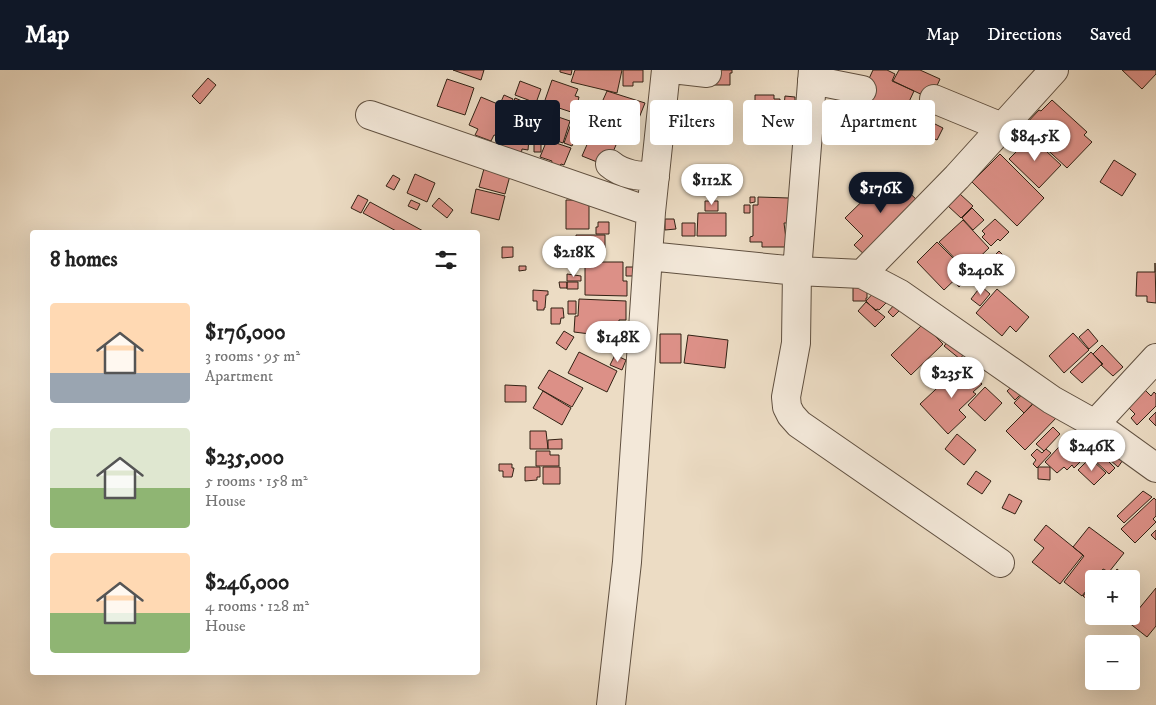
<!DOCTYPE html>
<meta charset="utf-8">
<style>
:root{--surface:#fff;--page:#f6f6f6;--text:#222;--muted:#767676;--accent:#111827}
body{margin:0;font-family:"IM FELL DW Pica",serif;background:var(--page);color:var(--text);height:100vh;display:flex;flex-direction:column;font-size:19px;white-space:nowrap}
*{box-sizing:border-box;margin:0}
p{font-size:16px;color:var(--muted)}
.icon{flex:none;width:28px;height:28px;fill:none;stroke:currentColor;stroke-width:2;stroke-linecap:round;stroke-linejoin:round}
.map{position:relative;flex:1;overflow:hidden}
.side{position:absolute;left:30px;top:160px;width:450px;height:445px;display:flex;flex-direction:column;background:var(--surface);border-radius:5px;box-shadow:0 5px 20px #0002}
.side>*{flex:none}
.top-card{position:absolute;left:495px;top:30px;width:475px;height:45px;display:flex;gap:10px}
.buttons{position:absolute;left:1085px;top:500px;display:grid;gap:10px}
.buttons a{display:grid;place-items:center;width:55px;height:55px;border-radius:5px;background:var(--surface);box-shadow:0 5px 20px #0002;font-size:25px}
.price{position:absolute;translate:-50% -42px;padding:0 11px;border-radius:18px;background:#fff;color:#222;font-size:16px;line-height:32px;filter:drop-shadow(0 1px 2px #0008)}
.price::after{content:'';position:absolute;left:50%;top:30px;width:15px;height:11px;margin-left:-8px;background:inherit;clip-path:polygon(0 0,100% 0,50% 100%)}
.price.selected{background:var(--accent);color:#fff}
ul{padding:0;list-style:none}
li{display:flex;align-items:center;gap:15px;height:125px;padding:0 20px}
li span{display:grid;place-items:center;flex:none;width:140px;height:100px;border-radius:5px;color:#555}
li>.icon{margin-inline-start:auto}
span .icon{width:60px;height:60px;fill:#fffc;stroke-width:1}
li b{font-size:21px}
h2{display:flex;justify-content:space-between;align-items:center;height:60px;padding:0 20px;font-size:21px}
.chip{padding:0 18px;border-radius:5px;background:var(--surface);box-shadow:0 5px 20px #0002;font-size:18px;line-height:45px}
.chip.selected{background:var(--accent);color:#fff}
header{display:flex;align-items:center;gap:30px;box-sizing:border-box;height:70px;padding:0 25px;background:var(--accent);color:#fff}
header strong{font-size:24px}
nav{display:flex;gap:28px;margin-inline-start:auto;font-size:18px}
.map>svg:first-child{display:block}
.building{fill:#dc9087;stroke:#322214}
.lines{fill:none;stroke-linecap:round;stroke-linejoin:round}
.minor-casing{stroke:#605040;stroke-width:30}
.minor{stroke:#f3e8d9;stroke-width:28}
</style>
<header>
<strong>Map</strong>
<nav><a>Map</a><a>Directions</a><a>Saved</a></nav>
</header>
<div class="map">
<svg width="1156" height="635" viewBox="0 0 1156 635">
<rect width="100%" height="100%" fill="#ecdcc4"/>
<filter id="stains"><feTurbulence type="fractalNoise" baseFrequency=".004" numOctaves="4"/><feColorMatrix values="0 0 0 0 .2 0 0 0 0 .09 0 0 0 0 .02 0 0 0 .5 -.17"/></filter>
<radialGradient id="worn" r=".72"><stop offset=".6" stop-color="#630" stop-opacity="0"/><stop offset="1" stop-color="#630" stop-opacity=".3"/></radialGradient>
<path class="building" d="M453 0H484L481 10Z
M560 0H572L571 5 560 2Z
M575 0H622L617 23 571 12Z
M623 0H643V12H633V16H623Z
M713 0H732V3H730V15H713Z
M873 0H887L895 4 892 11 914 21 901 49 878 39 873 49 854 41Z
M899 0H920L940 9 931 29 893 11Z
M1122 0H1156V4L1142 19Z
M208 8 216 15 200 34 192 26Z
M447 9 474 18 465 45 437 36Z
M552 10 578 19 575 26 579 27 578 31 585 33 580 45 544 33Z
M520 11 541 19 536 33 515 25Z
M607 21 645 33 633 63 595 48Z
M504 25 513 29 509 38 500 34Z
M755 25H774V29H780V46L750 47V34H755Z
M785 26 795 27V37L784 36Z
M481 27 512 40 501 67 494 65 491 71 475 65 478 59 469 55Z
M515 28 534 36 530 47 511 39Z
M1052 30 1087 62 1084 65 1092 72 1067 98 1023 57 1039 40 1041 41Z
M784 36 795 37 794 56 783 55Z
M541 41 570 51 563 73 534 63Z
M774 47V64H750V48Z
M925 49 943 58 937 70 918 61Z
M512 50 530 57 528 80 522 79 521 85 500 76Z
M572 51 580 54 572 76 564 73Z
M589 55 617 66 614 74 616 75 607 96 582 86 589 70 584 67Z
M777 59H784V67H777Z
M1031 67 1061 95 1039 118 1009 89Z
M547 70 571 78 564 95 561 94 559 97 551 94 552 91 540 87Z
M534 73H541V82H534Z
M1000 84 1044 128 1017 156 972 112Z
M1114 90 1136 104 1122 126 1100 112Z
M485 95 511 102 505 124 479 117Z
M415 104 435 113 427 132 407 123Z
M393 105 400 109 394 120 386 116Z
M887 107 891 111 894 108 920 133 867 187 854 175 863 166 845 148Z
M476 119 505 126 499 150 471 143Z
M960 124 973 136 961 148 948 136Z
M358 125 368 130 361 143 351 138Z
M750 127H755V132L750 133Z
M758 127 789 128V153H784L787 177H762V172H750V167L753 166V135H758Z
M439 128 453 140 447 148 432 136Z
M411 130 420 134 417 140 408 136Z
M566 130H589V159H566Z
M705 131H718V141H705Z
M370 132 425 162H398L363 143Z
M744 135H750V143H744Z
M972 138 984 150 973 160 962 148Z
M698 143H726V166H697Z
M665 149H674L676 159 665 160Z
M995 149 1009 162 1000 171 998 169 991 176 982 167 985 164 982 161Z
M963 150 989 178 966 200 939 172Z
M598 152H609V164H596V157H598Z
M682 153H695V166H682Z
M576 165H605V178H602V184H599V188H587V181H576Z
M937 172 965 200 944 220 917 192Z
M502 177H513V187L502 188Z
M999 181 1008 190 1003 196 993 187Z
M585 192H623V211H627V226L585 225Z
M1155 193 1156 233 1147 232V226H1136L1137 202H1155Z
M519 196H526V200L519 201Z
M626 197H636V206H626Z
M965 201 970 206 959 217 954 211Z
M567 204 581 206V211H567Z
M559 212H567V218H560Z
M567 212H578V219H567Z
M981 216 990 224 980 236 971 229Z
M853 217H867V228H866V231H853Z
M877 219 889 230 879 240 877 239 876 241 866 231Z
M997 219 1029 247 1016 262 1010 256 1002 266 976 243Z
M533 220 548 221V225H546L545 238H544V240H537V231H533Z
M579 229 626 231V250H619L618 282 603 281V276L590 275V264L574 262 575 246H578Z
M568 231H576V244H568Z
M866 232 885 247 875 257 858 241Z
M894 235 900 240 893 247 888 242Z
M551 238H563L564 248H561L560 254H551Z
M923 254 943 274 911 305 891 285Z
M1088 259 1098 271 1089 279 1079 267Z
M564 261 574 267 566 280 556 273Z
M1073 263 1089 280 1064 303 1049 286Z
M660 264H681V293H660Z
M688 265 728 270 725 298 684 293Z
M952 267 964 284 960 289 944 276Z
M1102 275 1123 297 1113 306 1101 295 1103 294 1093 284Z
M579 282 617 301 607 322 568 303Z
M1091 282 1102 294 1082 313 1070 302Z
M615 285 626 290 622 300 610 295Z
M963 294 982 314 973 322 976 324 959 340 966 347 948 364 920 334Z
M549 300 583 318 572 337 538 318Z
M1019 310 1027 318 1015 330 1007 321Z
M505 315 526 316V332H505Z
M985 317 1002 333 985 351 968 335Z
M1028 318 1038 328 1024 343 1014 333Z
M1145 320 1151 326 1154 322 1156 324V336L1137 355 1131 348 1135 344 1128 337Z
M543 321 571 338 562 355 533 338Z
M1040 327 1059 345 1025 380 1006 361Z
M1156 342V356L1149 349Z
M1053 357 1060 364 1044 381 1036 374Z
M1082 357 1097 369 1089 380 1073 367Z
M530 361H546L548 379H530Z
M957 364 976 380 964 395 945 379Z
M1070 365 1090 382 1074 398 1072 395 1067 400 1064 397 1057 403 1045 392Z
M562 369V379H548V370Z
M1105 375 1123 390 1118 397 1100 381Z
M1037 379 1042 383 1046 379 1051 383 1037 398 1033 394 1036 390 1031 385Z
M536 381H550V385H559V396H536Z
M1098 381 1115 398 1109 404 1092 388Z
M1090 388 1106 403 1094 415 1078 400Z
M499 394H512V398H514L512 407H503V401H499Z
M525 397H540V407H537V410L525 411Z
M543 397H560V414H543Z
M1038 397H1050V410L1038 409Z
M976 401 991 411 982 424 967 414Z
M1143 421 1152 427 1124 453 1117 446Z
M1009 424 1022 431 1015 444 1002 438Z
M1154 428 1156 430V446L1153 449 1156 452 1135 473 1121 459Z
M1046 455 1083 485 1060 514 1032 492 1044 478 1034 470Z
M1089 457 1124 483 1109 502 1103 499 1096 509H1094V511L1082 526 1064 512 1084 486 1073 477Z
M1156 460V470L1151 465Z
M1117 499 1129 509H1111L1110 508Z
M1094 512V535L1083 526Z
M1156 518V556L1147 567 1128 552Z"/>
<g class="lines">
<defs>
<path id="minor" d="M681 0 707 3
M813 0 797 201 796 273 786 327 787 337 791 345 799 354 1000 493
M812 10 862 20
M934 29 1002 57
M370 45 651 142
M610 94C623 105 639 106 655 107
M648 186 797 201 862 204 900 224 1052 330 1095 354 1156 398
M862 204 957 107 1054 0
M1095 354 1156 288
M611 635 627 492 651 142 666 0"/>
</defs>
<use href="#minor" class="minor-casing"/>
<use href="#minor" class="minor"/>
</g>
<rect width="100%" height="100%" filter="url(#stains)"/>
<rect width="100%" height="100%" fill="url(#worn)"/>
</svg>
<div class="buttons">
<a>+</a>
<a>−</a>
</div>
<b class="price" style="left:1035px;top:92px">$84.5K</b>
<b class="price" style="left:712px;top:136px">$112K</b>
<b class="price selected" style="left:881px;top:144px">$176K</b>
<b class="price" style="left:574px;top:208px">$218K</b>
<b class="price" style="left:981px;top:226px">$240K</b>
<b class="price" style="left:618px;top:293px">$148K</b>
<b class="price" style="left:952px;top:329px">$235K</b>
<b class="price" style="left:1092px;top:402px">$246K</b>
<div class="top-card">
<a class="chip selected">Buy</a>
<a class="chip">Rent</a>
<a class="chip">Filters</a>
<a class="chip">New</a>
<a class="chip">Apartment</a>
</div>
<section class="side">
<h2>8 homes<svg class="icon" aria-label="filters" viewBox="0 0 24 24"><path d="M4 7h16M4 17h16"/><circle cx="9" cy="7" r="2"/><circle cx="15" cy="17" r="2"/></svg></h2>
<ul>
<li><span style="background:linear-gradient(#ffd9b3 70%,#9aa5b1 0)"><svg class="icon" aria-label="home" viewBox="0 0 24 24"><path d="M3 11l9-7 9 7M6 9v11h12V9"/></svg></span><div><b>$176,000</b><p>3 rooms · 95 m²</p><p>Apartment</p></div></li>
<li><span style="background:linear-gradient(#dfe7d0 60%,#8fb573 0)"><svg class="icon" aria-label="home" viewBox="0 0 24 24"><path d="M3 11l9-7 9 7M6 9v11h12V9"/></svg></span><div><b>$235,000</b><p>5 rooms · 158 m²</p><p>House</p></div></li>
<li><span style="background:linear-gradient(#ffd9b3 60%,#8fb573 0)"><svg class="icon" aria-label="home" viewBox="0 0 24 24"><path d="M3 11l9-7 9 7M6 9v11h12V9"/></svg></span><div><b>$246,000</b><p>4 rooms · 128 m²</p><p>House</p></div></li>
</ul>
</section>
</div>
